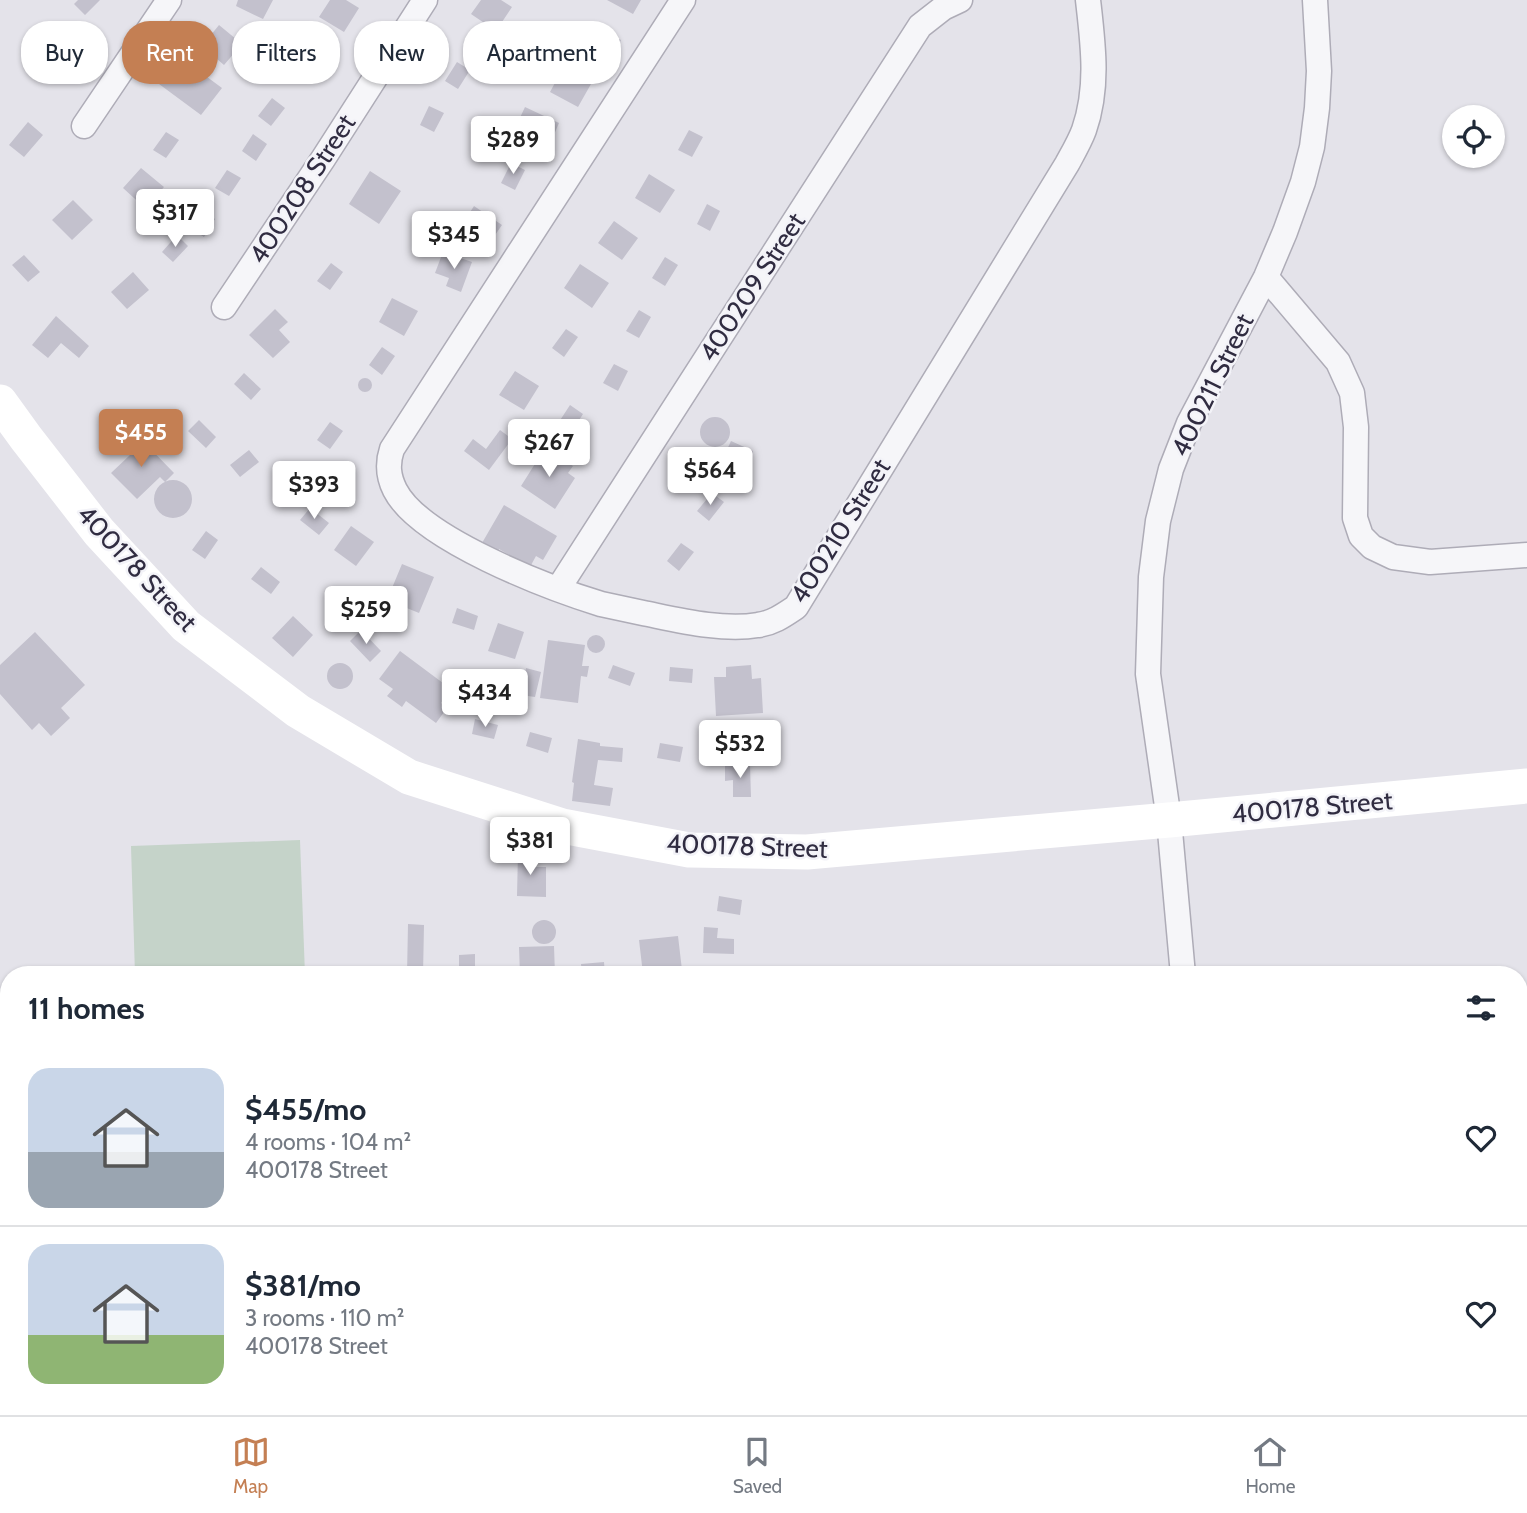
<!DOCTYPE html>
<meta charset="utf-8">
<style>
:root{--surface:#fff;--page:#f2f2f3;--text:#1f2937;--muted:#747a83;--line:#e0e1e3;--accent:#c47f53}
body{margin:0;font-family:Cabin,sans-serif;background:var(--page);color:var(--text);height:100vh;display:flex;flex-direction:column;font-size:26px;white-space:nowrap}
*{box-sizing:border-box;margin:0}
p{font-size:23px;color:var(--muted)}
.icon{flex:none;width:38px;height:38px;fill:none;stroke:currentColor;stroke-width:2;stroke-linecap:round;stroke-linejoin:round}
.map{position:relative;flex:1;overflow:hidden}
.sheet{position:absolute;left:0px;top:966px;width:1528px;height:450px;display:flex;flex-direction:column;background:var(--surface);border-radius:28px 28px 0 0;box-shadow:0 2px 5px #0004}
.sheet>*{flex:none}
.hud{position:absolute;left:21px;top:21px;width:700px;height:63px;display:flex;gap:14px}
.controls{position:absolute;left:1442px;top:105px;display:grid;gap:14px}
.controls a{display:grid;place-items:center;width:63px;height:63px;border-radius:50%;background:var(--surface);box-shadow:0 2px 5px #0004;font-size:35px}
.price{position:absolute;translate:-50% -60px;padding:0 16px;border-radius:7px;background:#fff;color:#222;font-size:23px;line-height:46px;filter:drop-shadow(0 2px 4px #0008)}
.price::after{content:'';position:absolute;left:50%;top:42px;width:21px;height:16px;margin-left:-10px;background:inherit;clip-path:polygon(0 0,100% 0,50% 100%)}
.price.selected{background:var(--accent);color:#fff}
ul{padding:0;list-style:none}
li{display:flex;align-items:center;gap:21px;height:175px;padding:0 28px}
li+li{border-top:2px solid var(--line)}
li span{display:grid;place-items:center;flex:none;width:196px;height:140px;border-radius:21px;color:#555}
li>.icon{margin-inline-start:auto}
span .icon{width:84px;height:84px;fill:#fffc;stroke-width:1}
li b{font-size:30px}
h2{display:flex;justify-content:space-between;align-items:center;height:84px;padding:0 28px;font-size:30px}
.pill{padding:0 24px;border-radius:28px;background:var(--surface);box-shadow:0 2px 5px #0004;font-size:24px;line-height:63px}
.pill.selected{background:var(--accent);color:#fff}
.menu{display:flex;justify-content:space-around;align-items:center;height:98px;border-top:2px solid var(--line);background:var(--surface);font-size:19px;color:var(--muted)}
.menu a{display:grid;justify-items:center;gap:4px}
.menu .selected{color:var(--accent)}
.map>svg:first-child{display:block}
.green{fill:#c5d3c9}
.building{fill:#c3c1cd}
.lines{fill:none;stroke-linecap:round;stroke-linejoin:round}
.street-casing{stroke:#aeacb7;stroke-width:27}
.street{stroke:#f6f6f9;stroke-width:24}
.secondary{stroke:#fff;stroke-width:35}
.labels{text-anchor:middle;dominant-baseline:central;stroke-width:5;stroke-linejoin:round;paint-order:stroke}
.street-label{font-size:26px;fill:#302c41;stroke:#f3f3f8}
</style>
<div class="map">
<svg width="1527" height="1415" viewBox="0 0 1527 1415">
<rect width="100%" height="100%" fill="#e4e3ea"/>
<path class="green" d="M300 840 305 975H135L131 846Z"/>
<path class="building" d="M78 0H100L85 15 74 4Z
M238 0H273L263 19 236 6Z
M330 0H346L359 8 344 32 319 17Z
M481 0H501L512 7 496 31 471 14Z
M607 0H641L633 14Z
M219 25 242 44 224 65 202 46Z
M594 26 621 40 608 65 582 52Z
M45 34 55 45 38 60 27 49Z
M296 44 321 59 306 83 281 68Z
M180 57 222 88 201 115 159 84Z
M457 62 470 70 458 89 445 81Z
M563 68 591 84 578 107 550 92Z
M272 98 285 108 271 126 258 116Z
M429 106 444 113 434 132 420 125Z
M525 107 559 123 553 137 535 129 528 144 511 137Z
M28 122 43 135 24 157 9 145Z
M689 130 703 137 692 157 678 150Z
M166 132 179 140 166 158 153 150Z
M253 134 267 144 256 161 242 151Z
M511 163 525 170 515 190 501 183Z
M141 168 164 187 145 208 123 188Z
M227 170 241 178 229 196 215 188Z
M370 171 401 191 379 224 349 204Z
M649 174 675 190 660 213 635 198Z
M73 200 93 220 72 240 52 220Z
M707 204 720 211 710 231 697 224Z
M474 206 502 225 482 254 454 237Z
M202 210 215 219 204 237 190 228Z
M614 221 638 238 622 260 598 243Z
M177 235 188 246 173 262 162 252Z
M443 252 472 262 461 292 446 286 449 278 435 273Z
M24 255 40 272 28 282 12 265Z
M665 257 678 265 665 286 652 278Z
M331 263 343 272 330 290 317 281Z
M580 264 609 283 592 308 564 288Z
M133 272 149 290 127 309 111 292Z
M392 298 418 311 404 336 379 322Z
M275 309 288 322 279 330 290 342 273 358 249 335Z
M639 310 651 317 639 338 626 331Z
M56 316 89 346 79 358 61 343 48 358 32 345Z
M566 329 578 337 564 357 552 348Z
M382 347 395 356 382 375 369 365Z
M614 364 628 371 618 391 603 383Z
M515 371 539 386 524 410 499 395Z
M244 373 261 389 251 400 234 384Z
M358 385a7 7 0 1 1 14 0a7 7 0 1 1-14 0Z
M570 405 583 414 570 434 557 425Z
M115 412 133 430 120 443 102 426Z
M700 432a15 15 0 1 1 30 0a15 15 0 1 1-30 0Z
M199 420 216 437 206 448 188 431Z
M330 422 343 431 330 449 317 440Z
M500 430 512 439 489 470 464 451 473 439 486 449Z
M139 437 174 473 165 482 160 477 137 499 111 473 130 455 125 450Z
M731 441 753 451 746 465 725 454Z
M545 448 573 466 568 473 575 478 555 509 521 486Z
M249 450 259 462 240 477 230 465Z
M154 499a19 19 0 1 1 38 0a19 19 0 1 1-38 0Z
M712 493 724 502 709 521 697 511Z
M504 505 557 536 543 560 536 556 530 567 499 549 498 552 482 543Z
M310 508 329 523 319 535 300 520Z
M351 526 374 542 356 566 334 550Z
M206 531 218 540 205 559 192 550Z
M681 543 694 552 679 571 667 561Z
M402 564 434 577 419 613 387 600Z
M261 567 280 582 271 594 251 579Z
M457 608 478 616 474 630 452 623Z
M293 616 313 635 293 657 272 638Z
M498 623 524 632 515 659 488 651Z
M361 630 381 651 370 662 350 641Z
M35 632 85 685 61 708 70 718 51 736 39 723 32 730 0 694V665Z
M587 644a9 9 0 1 1 18 0a9 9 0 1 1-18 0Z
M548 640 585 645 582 666H589L587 677 581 676 578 703 540 698Z
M400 651 451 689 441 703 447 708 436 723 406 701 402 707 387 696 393 689 379 679Z
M327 676a13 13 0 1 1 26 0a13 13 0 1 1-26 0Z
M613 665 635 673 630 686 608 678Z
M751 665 752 679 761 678 763 713 716 716 714 677H726V667Z
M670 667 693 669 692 683 669 681Z
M526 668 541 672 535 697 521 695Z
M475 719 498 725 494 739 472 734Z
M530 732 552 738 548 753 526 746Z
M578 739 600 743V746L623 748 622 762 598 760 594 785 613 788 610 806 572 801 574 783 572 782Z
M660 743 683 747 680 762 657 758Z
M750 765 751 797H733V780L725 781V766Z
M518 852H533V867H546V897L517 896Z
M719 896 742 900 740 915 717 911Z
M532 932a12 12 0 1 1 24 0a12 12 0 1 1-24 0Z
M408 924 424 925 423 975H407Z
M704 927 718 928 717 938 734 939V954L703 953Z
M678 936 682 970 643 974 639 940Z
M554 946 555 975H520L519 947Z
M475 954V975H459V955Z
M604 962 605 975H582L581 964Z
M642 1407H648L649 1415H619L618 1411Z"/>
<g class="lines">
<defs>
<path id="street" d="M683 0 392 449C387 464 388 476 395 490 420 539 549 588 601 604 615 607 629 610 643 613 678 620 722 631 758 625 773 623 784 615 796 607L1067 164C1073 153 1080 141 1084 130 1099 87 1093 44 1088 0
M84 126 169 0
M1266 277 1338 362 1352 393 1356 427 1355 518 1361 536 1372 547 1393 557 1430 562 1527 555
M224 307 323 159 425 0
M558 589 920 26 943 8 960 0
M1183 975 1169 820 1148 674 1151 577 1158 521 1171 469 1189 423 1266 277 1285 232 1303 182 1312 147 1317 108 1319 71 1315 0
M1519 1017 1527 1016
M570 1407 571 1415
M782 1407 783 1415
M996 1407 997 1415
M1222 1407 1223 1415
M1446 1407 1447 1415"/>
</defs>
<use href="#street" class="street-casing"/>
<use href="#street" class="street"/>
<path class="secondary" d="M0 402 26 438 99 532 186 626 298 711 409 777 562 826 689 850 807 852 1169 820 1527 786"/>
</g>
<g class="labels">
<g class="street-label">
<text transform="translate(302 189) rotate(-57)">400208 Street</text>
<text transform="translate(752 287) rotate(-57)">400209 Street</text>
<text transform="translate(1212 385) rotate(-64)">400211 Street</text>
<text transform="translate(840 531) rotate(-58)">400210 Street</text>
<text transform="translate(137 568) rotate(47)">400178 Street</text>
<text transform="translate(1312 807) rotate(-5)">400178 Street</text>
<text transform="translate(747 846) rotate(2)">400178 Street</text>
</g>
</g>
</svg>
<div class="controls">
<a><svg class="icon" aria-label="locate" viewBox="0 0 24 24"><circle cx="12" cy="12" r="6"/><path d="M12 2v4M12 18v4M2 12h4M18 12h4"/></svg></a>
</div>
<b class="price" style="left:513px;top:176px">$289</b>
<b class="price" style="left:175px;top:249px">$317</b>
<b class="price" style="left:454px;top:271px">$345</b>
<b class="price selected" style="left:141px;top:469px">$455</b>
<b class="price" style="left:549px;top:479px">$267</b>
<b class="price" style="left:710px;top:507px">$564</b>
<b class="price" style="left:314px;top:521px">$393</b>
<b class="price" style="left:366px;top:646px">$259</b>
<b class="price" style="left:485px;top:729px">$434</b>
<b class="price" style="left:740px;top:780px">$532</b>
<b class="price" style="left:530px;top:877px">$381</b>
<div class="hud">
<a class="pill">Buy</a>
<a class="pill selected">Rent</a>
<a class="pill">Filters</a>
<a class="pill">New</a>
<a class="pill">Apartment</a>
</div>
<section class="sheet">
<h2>11 homes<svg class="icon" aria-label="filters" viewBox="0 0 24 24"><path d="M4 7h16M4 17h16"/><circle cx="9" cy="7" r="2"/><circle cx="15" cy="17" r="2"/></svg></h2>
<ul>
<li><span style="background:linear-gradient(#c9d6e8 60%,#9aa5b1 0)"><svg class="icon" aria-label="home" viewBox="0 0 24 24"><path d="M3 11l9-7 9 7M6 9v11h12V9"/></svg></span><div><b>$455/mo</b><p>4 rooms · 104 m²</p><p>400178 Street</p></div><svg class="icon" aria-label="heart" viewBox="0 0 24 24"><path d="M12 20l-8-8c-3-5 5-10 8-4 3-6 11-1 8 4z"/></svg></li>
<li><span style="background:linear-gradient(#c9d6e8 65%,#8fb573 0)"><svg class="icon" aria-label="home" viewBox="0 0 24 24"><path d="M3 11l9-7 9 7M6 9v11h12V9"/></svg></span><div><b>$381/mo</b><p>3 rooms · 110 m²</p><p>400178 Street</p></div><svg class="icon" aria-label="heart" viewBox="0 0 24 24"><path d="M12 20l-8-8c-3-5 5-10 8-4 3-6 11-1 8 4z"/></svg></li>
</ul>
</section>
</div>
<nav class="menu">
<a class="selected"><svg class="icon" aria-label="map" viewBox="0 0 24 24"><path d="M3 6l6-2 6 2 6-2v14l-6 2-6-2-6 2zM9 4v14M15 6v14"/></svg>Map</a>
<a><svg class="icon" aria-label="saved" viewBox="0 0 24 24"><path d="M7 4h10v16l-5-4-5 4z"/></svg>Saved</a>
<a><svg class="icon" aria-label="home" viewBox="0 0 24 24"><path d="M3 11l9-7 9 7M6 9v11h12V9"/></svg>Home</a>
</nav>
